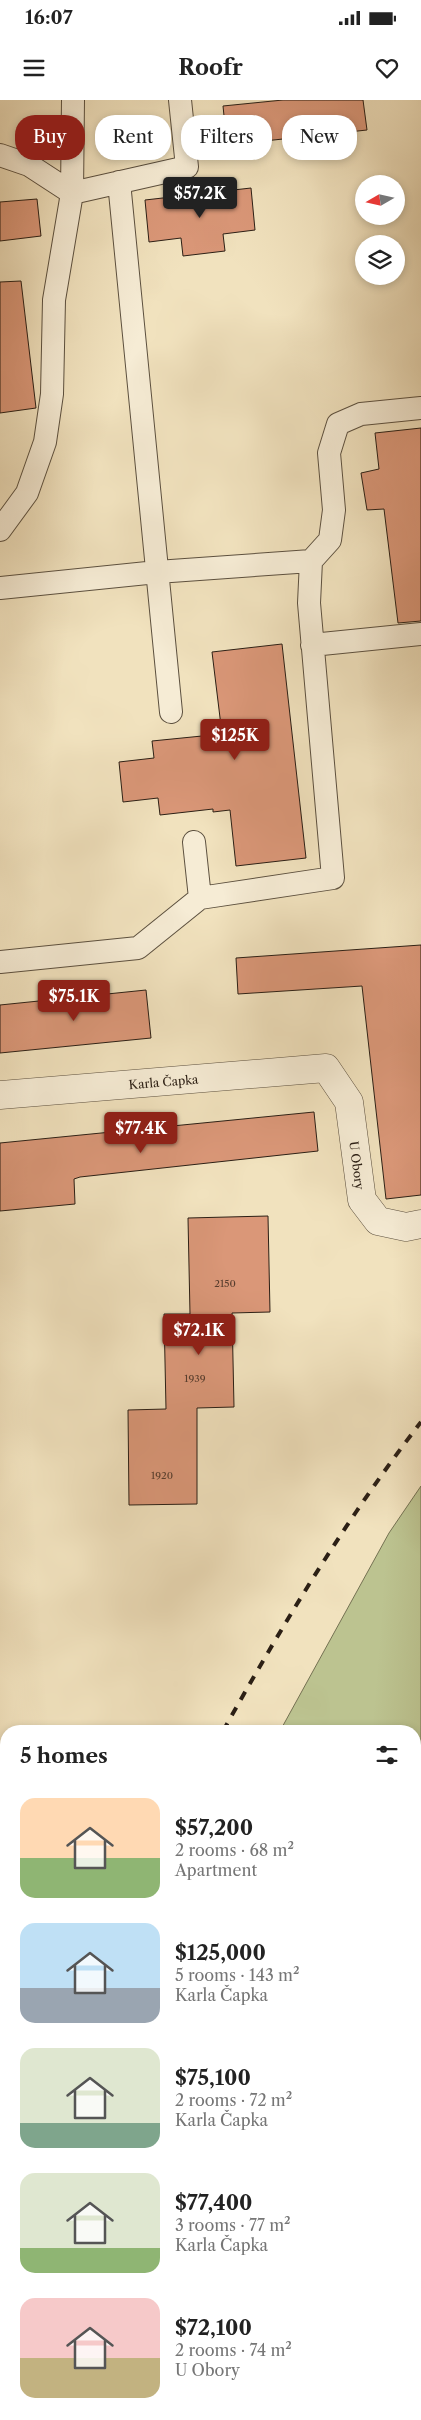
<!DOCTYPE html>
<meta charset="utf-8">
<style>
:root{--surface:#fff;--page:#f6f6f6;--text:#222;--muted:#767676;--accent:#8f2418}
body{margin:0;font-family:"Libre Caslon Text",serif;background:var(--page);color:var(--text);height:100vh;display:flex;flex-direction:column;font-size:19px;white-space:nowrap}
*{box-sizing:border-box;margin:0}
p{font-size:16px;color:var(--muted)}
.icon{flex:none;width:28px;height:28px;fill:none;stroke:currentColor;stroke-width:2;stroke-linecap:round;stroke-linejoin:round}
.map{position:relative;flex:1;overflow:hidden}
.details{position:absolute;left:0px;top:1625px;width:421px;height:695px;display:flex;flex-direction:column;background:var(--surface);border-radius:20px 20px 0 0;box-shadow:0 2px 8px #0003}
.details>*{flex:none}
.hud{position:absolute;left:15px;top:15px;width:391px;height:45px;display:flex;gap:10px}
.needle{width:32px;rotate:261deg}
.buttons{position:absolute;left:355px;top:75px;display:grid;gap:10px}
.buttons a{display:grid;place-items:center;width:50px;height:50px;border-radius:50%;background:var(--surface);box-shadow:0 2px 8px #0003;font-size:25px}
.price{position:absolute;translate:-50% -42px;padding:0 11px;border-radius:5px;background:var(--accent);color:#fff;font-size:16px;line-height:32px;filter:drop-shadow(0 1px 2px #0008)}
.price::after{content:'';position:absolute;left:50%;top:30px;width:15px;height:11px;margin-left:-8px;background:inherit;clip-path:polygon(0 0,100% 0,50% 100%)}
.price.on{background:#222;color:#fff}
ul{padding:0;list-style:none}
li{display:flex;align-items:center;gap:15px;height:125px;padding:0 20px}
li span{display:grid;place-items:center;flex:none;width:140px;height:100px;border-radius:15px;color:#555}
li>.icon{margin-inline-start:auto}
span .icon{width:60px;height:60px;fill:#fffc;stroke-width:1}
li b{font-size:21px}
h2{display:flex;justify-content:space-between;align-items:center;height:60px;padding:0 20px;font-size:21px}
.chip{padding:0 18px;border-radius:20px;background:var(--surface);box-shadow:0 2px 8px #0003;font-size:18px;line-height:45px}
.chip.on{background:var(--accent);color:#fff}
.status{display:flex;justify-content:space-between;align-items:center;height:35px;padding:0 25px;background:var(--surface);direction:ltr}
.status svg{height:14px;fill:currentColor}
header{display:flex;justify-content:space-between;align-items:center;height:65px;padding:0 20px;background:var(--surface);font-size:22px;font-weight:800}
.map>svg:first-child{display:block}
.green{fill:#bcc390;stroke:#747152}
.building{fill:#da9778;stroke:#2b1f15}
.lines{fill:none;stroke-linecap:round;stroke-linejoin:round}
.lane-casing{stroke:#5c503f;stroke-width:24}
.street-casing{stroke:#5c503f;stroke-width:29}
.lane{stroke:#f6ecd5;stroke-width:22}
.street{stroke:#f6ecd5;stroke-width:28}
.rail{stroke:#2b1f15;stroke-width:4;stroke-dasharray:9 9;stroke-linecap:butt}
.labels{text-anchor:middle;dominant-baseline:central;stroke-width:4;stroke-linejoin:round;paint-order:stroke}
.number-label{font-size:10px;fill:#573d2e}
.street-label{font-size:12px;fill:#2b1f15;stroke:#f6ecd5}
</style>
<div class="status"><b>16:07</b><svg viewBox="0 0 49 12"><path d="M0 12V9h3v3zM5 12V6h3v6zM10 12V3h3v9zM15 12V0h3v12zM26 1h20v11H26zM47 4h2v5h-2z"/></svg></div>
<header><svg class="icon" aria-label="menu" viewBox="0 0 24 24"><path d="M4 6h16M4 12h16M4 18h16"/></svg>Roofr<svg class="icon" aria-label="heart" viewBox="0 0 24 24"><path d="M12 20l-8-8c-3-5 5-10 8-4 3-6 11-1 8 4z"/></svg></header>
<div class="map">
<svg width="421" height="2320" viewBox="0 0 421 2320">
<rect width="100%" height="100%" fill="#f1e2be"/>
<filter id="stains"><feTurbulence type="fractalNoise" baseFrequency=".004" numOctaves="4"/><feColorMatrix values="0 0 0 0 .2 0 0 0 0 .09 0 0 0 0 .02 0 0 0 .5 -.17"/></filter>
<radialGradient id="worn" r=".72"><stop offset=".6" stop-color="#630" stop-opacity="0"/><stop offset="1" stop-color="#630" stop-opacity=".3"/></radialGradient>
<path class="green" d="M421 1386V1676H415V1631H280L389 1433Z
M415 1921H421V1981L415 1982Z
M421 1998V2165L415 2177V2000Z
M32 2314H98L95 2320H31Z
M185 2314H282L276 2320H183Z"/>
<path class="building" d="M283 0H363L367 30 227 45 223 6Z
M251 88 255 130 223 134 225 151 183 156 181 138 149 142 145 100Z
M37 99 41 136 0 141V102Z
M21 181 36 308 0 313V182Z
M421 328V521L398 523 384 409 367 410 361 373 379 369 375 333Z
M282 544 306 758 236 766 230 710 213 712V709L160 715 158 698 123 702 119 662 154 658 152 641 222 634 212 552Z
M421 845V1095L386 1099 362 886 238 894 236 858Z
M146 890 151 938 0 953V905Z
M314 1012 318 1051 80 1077 74 1079 75 1104 0 1111V1043Z
M268 1116 270 1212 232 1213 234 1307 197 1308V1404L129 1405 128 1310 166 1309 164 1214H190L188 1118Z"/>
<g class="lines">
<defs>
<path id="lane" d="M0 55 29 65 72 93 187 67 180 0
M119 82 171 612
M0 430 27 393 45 342 52 294 54 200 72 93 73 0
M311 461 330 440 334 410 329 353 338 324 361 314 421 308
M0 488 157 472 311 461 309 503 333 778 200 798 138 848 0 862
M312 545 421 534
M194 742 200 798"/>
<g id="street">
<path id="s1" d="M0 995 326 968 349 1002 362 1100 378 1121 406 1127 421 1124"/>
<path d="M415 2212 421 2203"/>
<path d="M343 2320 348 2314"/>
</g>
</defs>
<use href="#lane" class="lane-casing"/>
<use href="#street" class="street-casing"/>
<use href="#lane" class="lane"/>
<use href="#street" class="street"/>
<path class="rail" d="M223 1631C283 1524 346 1419 421 1322
M0 2215 6 2188"/>
</g>
<g class="labels">
<g class="number-label">
<text x="225" y="1183">2150</text>
<text x="195" y="1278">1939</text>
<text x="162" y="1375">1920</text>
</g>
<g class="street-label">
<text stroke="none"><textPath href="#s1" startOffset="164">Karla Čapka</textPath></text>
<text stroke="none"><textPath href="#s1" startOffset="432">U Obory</textPath></text>
</g>
</g>
<rect width="100%" height="100%" filter="url(#stains)"/>
<rect width="100%" height="100%" fill="url(#worn)"/>
</svg>
<div class="buttons">
<a><svg class="needle" viewBox="-14 -14 28 28"><path d="M0-13l5 13h-10z" fill="#e53935"/><path d="M0 13l5-13h-10z" fill="#767676"/></svg></a>
<a><svg class="icon" aria-label="layers" viewBox="0 0 24 24"><path d="M12 4l9 5-9 5-9-5zM3 14l9 5 9-5"/></svg></a>
</div>
<b class="price on" style="left:200px;top:119px">$57.2K</b>
<b class="price" style="left:235px;top:661px">$125K</b>
<b class="price" style="left:74px;top:922px">$75.1K</b>
<b class="price" style="left:141px;top:1054px">$77.4K</b>
<b class="price" style="left:199px;top:1256px">$72.1K</b>
<div class="hud">
<a class="chip on">Buy</a>
<a class="chip">Rent</a>
<a class="chip">Filters</a>
<a class="chip">New</a>
</div>
<section class="details">
<h2>5 homes<svg class="icon" aria-label="filters" viewBox="0 0 24 24"><path d="M4 7h16M4 17h16"/><circle cx="9" cy="7" r="2"/><circle cx="15" cy="17" r="2"/></svg></h2>
<ul>
<li><span style="background:linear-gradient(#ffd9b3 60%,#8fb573 0)"><svg class="icon" aria-label="home" viewBox="0 0 24 24"><path d="M3 11l9-7 9 7M6 9v11h12V9"/></svg></span><div><b>$57,200</b><p>2 rooms · 68 m²</p><p>Apartment</p></div></li>
<li><span style="background:linear-gradient(#bfe0f5 65%,#9aa5b1 0)"><svg class="icon" aria-label="home" viewBox="0 0 24 24"><path d="M3 11l9-7 9 7M6 9v11h12V9"/></svg></span><div><b>$125,000</b><p>5 rooms · 143 m²</p><p>Karla Čapka</p></div></li>
<li><span style="background:linear-gradient(#dfe7d0 75%,#7fa58c 0)"><svg class="icon" aria-label="home" viewBox="0 0 24 24"><path d="M3 11l9-7 9 7M6 9v11h12V9"/></svg></span><div><b>$75,100</b><p>2 rooms · 72 m²</p><p>Karla Čapka</p></div></li>
<li><span style="background:linear-gradient(#dfe7d0 75%,#8fb573 0)"><svg class="icon" aria-label="home" viewBox="0 0 24 24"><path d="M3 11l9-7 9 7M6 9v11h12V9"/></svg></span><div><b>$77,400</b><p>3 rooms · 77 m²</p><p>Karla Čapka</p></div></li>
<li><span style="background:linear-gradient(#f6c9c9 60%,#c2b280 0)"><svg class="icon" aria-label="home" viewBox="0 0 24 24"><path d="M3 11l9-7 9 7M6 9v11h12V9"/></svg></span><div><b>$72,100</b><p>2 rooms · 74 m²</p><p>U Obory</p></div></li>
</ul>
</section>
</div>
